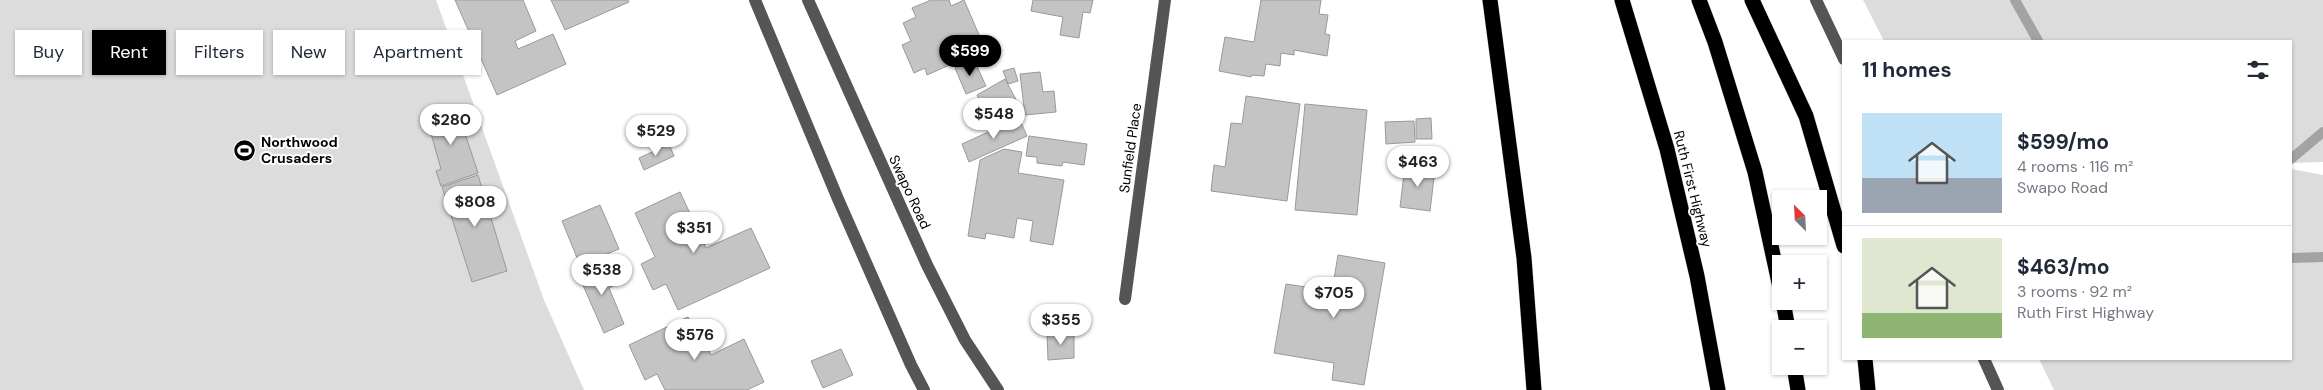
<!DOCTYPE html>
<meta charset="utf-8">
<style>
:root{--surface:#fff;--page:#f6f6f7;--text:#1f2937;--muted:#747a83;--line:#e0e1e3;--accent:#000}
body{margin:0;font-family:"DM Sans",sans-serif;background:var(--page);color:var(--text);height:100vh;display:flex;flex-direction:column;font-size:19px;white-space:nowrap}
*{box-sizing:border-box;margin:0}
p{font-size:16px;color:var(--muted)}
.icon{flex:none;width:28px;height:28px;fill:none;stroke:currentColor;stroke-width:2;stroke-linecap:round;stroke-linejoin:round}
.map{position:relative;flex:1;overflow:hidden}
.details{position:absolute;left:1842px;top:40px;width:450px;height:320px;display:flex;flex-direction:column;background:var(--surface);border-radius:0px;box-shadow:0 1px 4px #0004}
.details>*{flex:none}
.guide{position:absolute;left:15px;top:30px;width:475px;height:45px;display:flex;gap:10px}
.needle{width:32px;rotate:336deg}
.tools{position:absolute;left:1772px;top:190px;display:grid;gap:10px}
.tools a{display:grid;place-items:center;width:55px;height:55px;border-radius:0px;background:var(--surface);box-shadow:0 1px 4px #0004;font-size:25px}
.price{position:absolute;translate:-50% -42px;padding:0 11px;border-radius:18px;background:#fff;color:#222;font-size:16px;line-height:32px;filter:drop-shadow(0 1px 2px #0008)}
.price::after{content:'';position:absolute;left:50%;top:30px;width:15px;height:11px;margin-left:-8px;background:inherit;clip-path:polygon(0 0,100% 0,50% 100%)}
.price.selected{background:var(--accent);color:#fff}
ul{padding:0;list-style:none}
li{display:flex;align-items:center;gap:15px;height:125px;padding:0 20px}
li+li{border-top:1px solid var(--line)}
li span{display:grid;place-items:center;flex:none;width:140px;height:100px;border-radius:0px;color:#555}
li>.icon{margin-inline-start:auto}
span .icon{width:60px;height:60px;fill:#fffc;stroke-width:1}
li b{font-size:21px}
h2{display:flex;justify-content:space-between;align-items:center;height:60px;padding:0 20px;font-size:21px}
.chip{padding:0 18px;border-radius:0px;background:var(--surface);box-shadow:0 1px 4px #0004;font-size:18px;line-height:45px}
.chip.selected{background:var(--accent);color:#fff}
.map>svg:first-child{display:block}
.green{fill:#dcdcdc}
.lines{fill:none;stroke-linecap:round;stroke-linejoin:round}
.stream{stroke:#a3a3a3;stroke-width:10}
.building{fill:#c4c4c4;stroke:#999}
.highway-casing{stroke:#dbdbdb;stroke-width:16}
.minor{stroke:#555;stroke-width:12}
.highway{stroke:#000;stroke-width:15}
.labels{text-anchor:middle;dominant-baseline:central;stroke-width:4;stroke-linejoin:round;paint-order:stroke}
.poi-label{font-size:14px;font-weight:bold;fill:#000;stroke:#fff;text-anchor:start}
.street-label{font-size:14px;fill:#000;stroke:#fff}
</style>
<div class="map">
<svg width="2323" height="390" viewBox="0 0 2323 390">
<rect width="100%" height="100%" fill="#fff"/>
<path class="green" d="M0 0H436L544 300 584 390H0Z
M1863 0H2323V162L2291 163V41H1884Z
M2291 169 2323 175V390H2054L2039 359H2291Z"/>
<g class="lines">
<path class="stream" d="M2015 0 2038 41
M2291 159 2323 132
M2291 258 2323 257"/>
</g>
<path class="building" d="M455 0H523L536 31 515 41 518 49 553 34 566 64 497 95Z
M551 0H628L629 2 565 30Z
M931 0H949L951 6 964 0 980 37 969 42 974 54 927 75 925 68 914 73 902 45 911 41 903 23 916 17 912 8Z
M1033 0H1093L1090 13 1083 12 1079 38 1060 35 1063 17 1031 11Z
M1261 0H1321L1319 14 1328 15 1325 34 1330 35 1327 56 1294 50V55L1281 53 1280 66 1266 64 1264 76 1251 75V77L1219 71 1225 37 1254 42Z
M974 60 986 86 966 94 955 68Z
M1014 68 1018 81 1008 84 1003 71Z
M1040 72 1043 92 1054 91 1056 112 1025 115 1020 74Z
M1005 79 1021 109 992 124 977 95Z
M1246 96 1300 104 1287 201 1211 191 1214 165 1225 167 1231 123 1242 124Z
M1305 104 1367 110 1357 215 1295 210Z
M456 106 478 173 441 186 436 171 441 169 426 116Z
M1019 118 1027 136 969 162 962 144Z
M1431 118 1432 139H1416V119Z
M1414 121 1415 142 1386 144 1385 122Z
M1029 136 1087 144 1084 165 1063 162 1062 166 1037 163V157L1026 156Z
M669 144 674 156 644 170 639 158Z
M1004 149 1022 152 1018 173 1064 180 1053 245 1030 241 1033 221 1017 218 1014 238 986 233 985 239 968 236 980 160Z
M1405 166 1435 169 1430 211 1400 207Z
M478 175 507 271 472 282 442 187Z
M680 192 706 248 751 228 770 268 678 310 666 284 653 290 641 264 655 257 635 213Z
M600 205 619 249 580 265 562 221Z
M1338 255 1385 263 1364 385 1332 380 1334 363 1274 353 1286 284 1332 291Z
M607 262 617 284 609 288 624 324 604 333 578 274Z
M688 317 699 340 703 338 711 355 744 339 764 382 747 390H665L657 374 645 380 629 345Z
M1047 333H1074V358L1048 360Z
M841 349 853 375 823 388 811 361Z"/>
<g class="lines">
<defs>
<path id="highway" d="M1490 0 1524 258 1534 390
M1622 0 1667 149 1697 276 1718 390
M1699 0 1715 42 1755 172 1781 292
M1752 0 1806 116 1844 246
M1783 301 1788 329
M1865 359 1868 390
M1794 366 1798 390"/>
</defs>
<use href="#highway" class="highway-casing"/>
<path class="minor" d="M755 0 838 199 911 365 924 390
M808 0 927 265 965 340 998 390
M1816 0 1844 59
M1125 299 1165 0
M1984 359 1998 390"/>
<use href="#highway" class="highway"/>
</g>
<defs>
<symbol id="stadium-disc" viewBox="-11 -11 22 22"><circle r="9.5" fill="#000" stroke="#fff"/><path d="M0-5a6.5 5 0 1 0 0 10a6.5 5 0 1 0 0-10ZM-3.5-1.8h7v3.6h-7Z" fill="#fff"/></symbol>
</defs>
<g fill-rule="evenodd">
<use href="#stadium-disc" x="232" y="138" width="25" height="25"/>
</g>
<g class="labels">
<g class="poi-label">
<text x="261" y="142">Northwood<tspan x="261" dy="16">Crusaders</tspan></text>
</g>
<g class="street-label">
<text transform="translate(1130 148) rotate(-82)">Sunfield Place</text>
<text transform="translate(1693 189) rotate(76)">Ruth First Highway</text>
<text transform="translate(910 192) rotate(65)">Swapo Road</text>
</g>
</g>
</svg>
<div class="tools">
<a><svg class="needle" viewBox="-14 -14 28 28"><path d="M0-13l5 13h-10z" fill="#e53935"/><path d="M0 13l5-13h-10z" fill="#747a83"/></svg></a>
<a>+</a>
<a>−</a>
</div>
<b class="price selected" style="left:970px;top:77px">$599</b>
<b class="price" style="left:994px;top:140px">$548</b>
<b class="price" style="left:451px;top:146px">$280</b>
<b class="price" style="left:656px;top:157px">$529</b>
<b class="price" style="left:1418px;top:188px">$463</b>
<b class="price" style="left:475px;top:228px">$808</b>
<b class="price" style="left:694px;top:254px">$351</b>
<b class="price" style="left:602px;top:296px">$538</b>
<b class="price" style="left:1334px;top:319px">$705</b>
<b class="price" style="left:1061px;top:346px">$355</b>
<b class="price" style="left:695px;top:361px">$576</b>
<div class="guide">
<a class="chip">Buy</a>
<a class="chip selected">Rent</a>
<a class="chip">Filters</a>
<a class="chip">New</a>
<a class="chip">Apartment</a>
</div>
<section class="details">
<h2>11 homes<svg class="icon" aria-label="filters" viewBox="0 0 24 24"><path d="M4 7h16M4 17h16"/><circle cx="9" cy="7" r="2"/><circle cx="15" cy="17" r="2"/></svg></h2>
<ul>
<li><span style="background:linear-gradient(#bfe0f5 65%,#9aa5b1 0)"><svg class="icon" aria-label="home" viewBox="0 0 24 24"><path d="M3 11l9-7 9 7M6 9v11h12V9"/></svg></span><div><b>$599/mo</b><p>4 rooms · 116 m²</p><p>Swapo Road</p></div></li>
<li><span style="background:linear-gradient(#dfe7d0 75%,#8fb573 0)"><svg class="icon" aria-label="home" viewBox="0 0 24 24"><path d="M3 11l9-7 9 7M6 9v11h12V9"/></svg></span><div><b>$463/mo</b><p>3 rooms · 92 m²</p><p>Ruth First Highway</p></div></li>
</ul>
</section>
</div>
